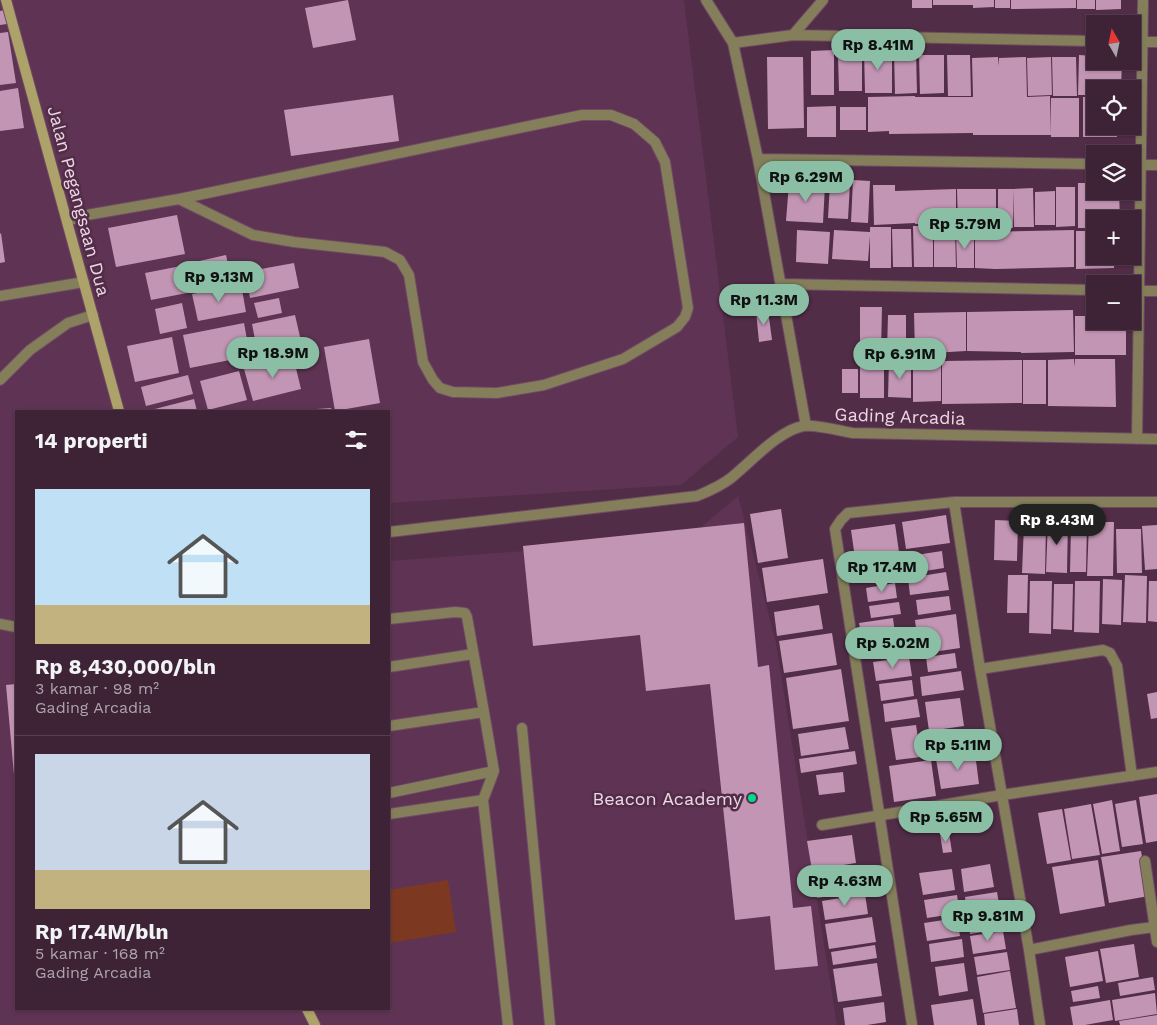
<!DOCTYPE html>
<html lang="id">
<meta charset="utf-8">
<style>
:root{--surface:#3e2235;--page:#452a3d;--text:#f1f3f6;--muted:#ada4ad;--line:#573f50;--accent:#8abfa5}
body{margin:0;font-family:"Work Sans",sans-serif;background:var(--page);color:var(--text);height:100vh;display:flex;flex-direction:column;font-size:19px;white-space:nowrap}
*{box-sizing:border-box;margin:0}
p{font-size:16px;color:var(--muted)}
.icon{flex:none;width:28px;height:28px;fill:none;stroke:currentColor;stroke-width:2;stroke-linecap:round;stroke-linejoin:round}
.map{position:relative;flex:1;overflow:hidden}
.details{position:absolute;left:15px;top:410px;width:375px;height:600px;display:flex;flex-direction:column;background:var(--surface);border-radius:0px;box-shadow:0 1px 4px #0004,0 0 0 1px var(--line)}
.details>*{flex:none}
.needle{width:32px;rotate:351deg}
.controls{position:absolute;left:1086px;top:15px;display:grid;gap:10px}
.controls a{display:grid;place-items:center;width:55px;height:55px;border-radius:0px;background:var(--surface);box-shadow:0 1px 4px #0004,0 0 0 1px var(--line);font-size:25px}
.price{position:absolute;translate:-50% -42px;padding:0 11px;border-radius:18px;background:var(--accent);color:#111;font-size:16px;line-height:32px;filter:drop-shadow(0 1px 2px #0008)}
.price::after{content:'';position:absolute;left:50%;top:30px;width:15px;height:11px;margin-left:-8px;background:inherit;clip-path:polygon(0 0,100% 0,50% 100%)}
.price.on{background:#222;color:#fff}
ul{padding:0;list-style:none}
li{display:grid;align-content:center;gap:10px;height:265px;padding:0 20px}
li+li{border-top:1px solid var(--line)}
li span{display:grid;place-items:center;height:155px;border-radius:0px;color:#555}
li>.icon{margin-inline-start:auto}
span .icon{width:90px;height:90px;fill:#fffc;stroke-width:1}
li b{font-size:21px}
h2{display:flex;justify-content:space-between;align-items:center;height:60px;padding:0 20px;font-size:21px}
.map>svg:first-child{display:block}
.built{fill:#5f3353}
.green{fill:#7c3821}
.building{fill:#c295b4}
.lines{fill:none;stroke-linecap:round;stroke-linejoin:round}
.lane-casing{stroke:#6e4b63;stroke-width:12}
.street-casing{stroke:#6e4b63;stroke-width:12}
.secondary-casing{stroke:#6e4b63;stroke-width:12}
.lane{stroke:#847e5b;stroke-width:10}
.street{stroke:#847e5b;stroke-width:10}
.secondary{stroke:#ada269;stroke-width:10}
.poi-dot{fill:#01d98b;stroke:#522d47;stroke-width:2}
.labels{text-anchor:middle;dominant-baseline:central;stroke-width:5;stroke-linejoin:round;paint-order:stroke}
.street-label{font-size:18px;fill:#eed6e5;stroke:#522d47}
.poi-label{font-size:18px;fill:#eed6e5;stroke:#522d47;text-anchor:end}
</style>
<div class="map">
<svg width="1157" height="1025" viewBox="0 0 1157 1025">
<rect width="100%" height="100%" fill="#522d47"/>
<path class="built" d="M0 0H684L738 437 681 485 389 503V411H16V1009H389V561L687 539 738 496 776 643 837 1025H0Z"/>
<path class="green" d="M448 880 456 932 389 943V890Z"/>
<path class="building" d="M348 0 356 40 313 48 305 8Z
M912 0H932V8H912Z
M933 0H994V7L973 8V5H933Z
M995 0H1010V8H995Z
M1011 0H1076V8L1011 9Z
M1077 0H1095V9H1077Z
M1096 0H1121V9L1096 10Z
M5 10 7 24 0 25V11Z
M8 32 16 83 0 85V33Z
M892 49V93H865L864 50Z
M834 50V95H811V51Z
M916 51 917 93 895 94 894 52Z
M919 55H944V93L920 94Z
M947 55H970L971 96H948Z
M1079 55 1095 56V61H1122L1121 89H1095V95H1078Z
M838 56H862V91H839Z
M767 57H803L804 128 768 129Z
M998 57V66L999 58 1026 57 1027 97 1050 96 1051 135H973V133L889 134V131L868 132V97L915 96V107V97H982H973L972 58Z
M1051 57 1052 95 1028 96 1027 58Z
M1052 57H1076L1077 96H1053Z
M18 88 24 128 0 131V91Z
M393 95 399 141 291 156 284 110Z
M1083 97H1095V126H1117V137H1083Z
M1051 98H1079V137H1051Z
M836 106V137H807V107Z
M840 107H866V130H840Z
M853 180 870 181 868 223 851 222Z
M789 183 825 185 823 223 786 221Z
M830 183 850 184 848 219 828 218Z
M1078 183H1095V191H1119L1120 219H1095V228H1078Z
M873 185H895V191L956 189V223L915 224V223L874 225Z
M1056 187H1075V226L1056 227Z
M1033 188 1034 227H1014L1013 189Z
M957 189H996V228H979V224L958 225Z
M998 189H1013V228H998Z
M1055 191V225H1035V192Z
M177 215 185 254 116 267 108 228Z
M913 226H933V267H914Z
M870 227H891V268H870V236L868 261 832 259 834 230 870 232Z
M934 228H955L956 267H934Z
M892 229H911L912 267H893Z
M797 230 830 232 828 264 796 262Z
M1074 230V267L995 269 975 268V232Z
M1076 231H1095V256H1114V268L1076 269Z
M956 232H974V268H957Z
M1 233 5 262 0 263V234Z
M226 255 231 278 190 286 186 264Z
M294 263 299 288 250 298 245 272Z
M181 266 187 293 151 300 145 273Z
M241 284 246 312 198 321 192 294Z
M279 298 282 313 258 318 254 303Z
M182 303 187 328 160 334 155 309Z
M860 307H882L881 353 860 352Z
M768 310 772 340 759 342 756 311Z
M1073 310 1074 352 1021 353V311Z
M1021 311V352L967 351V312Z
M966 312V351L915 354 914 313Z
M295 315 301 341 257 350 252 324Z
M888 315H906V351H887Z
M1075 316H1095V321H1126V355H1075Z
M244 323 250 356 190 368 183 335Z
M172 337 179 373 135 382 127 346Z
M369 339 380 403 335 411 324 347Z
M293 356 301 389 253 401 244 369Z
M1074 359 1075 367V359H1115L1116 407 1048 406V360Z
M884 360V398H860V361Z
M1022 360V403L942 404V361Z
M1023 360H1046V404H1023Z
M889 361 911 362V398L888 397Z
M941 361V401L913 402V362Z
M842 369H858V393H842Z
M239 371 247 400 208 410 200 381Z
M188 375 193 394 146 406 141 387Z
M194 399 197 411H147Z
M331 408 332 411H302V410Z
M781 509 788 558 758 563 750 514Z
M946 515 950 543 906 549 902 522Z
M995 520 1018 521 1017 561 994 560Z
M1048 520H1068L1067 573 1046 572Z
M1089 522H1114L1113 576H1087Z
M744 523 758 667 769 665 793 908 811 906 818 966 775 970 770 916 735 920 710 684 646 691 640 635 533 646 523 546Z
M895 524 899 552 855 558 851 530Z
M1024 524 1046 525 1045 574 1022 573Z
M1071 525H1087L1086 572H1070Z
M1157 525V569L1145 570 1142 526Z
M1116 529H1141L1142 573H1117Z
M942 551 944 568 906 574 903 557Z
M823 559 828 593 767 602 762 568Z
M892 559 895 578 866 583 863 563Z
M946 572 949 590 910 595 908 578Z
M1008 575H1028L1027 613H1007Z
M1125 575 1147 576 1146 623 1123 622Z
M1103 579 1122 580 1121 625 1102 624Z
M1030 581H1052L1051 634 1029 633Z
M1075 581H1100L1099 633 1074 632Z
M1149 581H1157V622L1148 621Z
M895 583 897 598 868 602 866 588Z
M1054 584H1073L1072 630 1053 629Z
M949 596 951 610 918 615 916 600Z
M899 602 901 614 871 618 869 606Z
M819 605 823 629 777 636 774 612Z
M956 614 960 648 919 654 915 620Z
M893 618 895 634 862 639 859 623Z
M832 633 837 665 784 673 779 641Z
M899 637 901 654 865 658 863 641Z
M955 653 957 668 928 672 926 657Z
M909 657 912 676 876 681 873 662Z
M841 669 849 721 793 729 786 678Z
M961 671 964 690 922 696 920 677Z
M912 680 914 696 881 701 879 684Z
M16 684V786H15L6 685Z
M1157 692V718L1151 719 1147 694Z
M960 698 964 726 929 731 925 702Z
M917 699 920 717 885 722 883 704Z
M916 725 921 757 896 760 891 728Z
M845 727 849 749 801 756 798 734Z
M967 733 970 750 938 755 935 738Z
M855 751 857 764 801 773 799 759Z
M975 753 979 784 941 789 936 759Z
M931 760 936 796 894 802 889 766Z
M843 772 845 792 819 795 816 775Z
M1157 794V841L1146 843 1139 797Z
M1112 800 1120 851 1102 854 1093 804Z
M1136 800 1143 844 1122 847 1115 804Z
M1091 804 1100 855 1072 859 1064 809Z
M1062 809 1071 860 1047 864 1038 813Z
M949 833 952 852 943 853 940 834Z
M852 835 856 863 812 870 807 841Z
M1141 851 1149 896 1109 903 1101 857Z
M1098 860 1105 906 1060 914 1052 867Z
M990 864 994 887 964 892 961 869Z
M859 866 863 891 817 898 814 873Z
M952 869 955 890 923 895 919 873Z
M997 892 1000 910 967 915 965 897Z
M865 894 868 914 825 920 822 901Z
M957 895 960 913 927 918 924 900Z
M1000 911 1003 929 970 934 968 916Z
M872 917 876 942 829 949 825 924Z
M957 918 960 936 927 941 924 923Z
M1003 931 1006 949 973 954 970 936Z
M962 939 964 957 931 962 929 944Z
M1134 944 1139 977 1106 983 1100 949Z
M875 945 877 958 833 965 831 952Z
M1098 951 1103 981 1070 987 1065 957Z
M1007 952 1010 970 977 975 974 957Z
M877 963 882 996 838 1002 833 969Z
M964 963 968 991 939 996 935 967Z
M1010 971 1016 1008 983 1013 977 977Z
M1153 977 1155 990 1120 996 1118 983Z
M1098 986 1100 998 1073 1002 1071 991Z
M1155 993 1157 1014 1115 1021 1112 1000Z
M973 999 977 1025H934L931 1005Z
M1110 1000 1113 1020 1085 1025H1073L1070 1007Z
M884 1002 886 1022 867 1025H845L843 1008Z
M1017 1009 1019 1025H985L984 1014Z
M1157 1015V1025H1120L1119 1021Z"/>
<g class="lines">
<defs>
<path id="lane" d="M67 221 87 215 179 199 582 115H611L634 124 655 142 665 162 688 308 685 317 677 327 623 359 544 385 497 393 453 392 440 388 433 380 423 362 409 275 400 260 385 252 294 242 253 235 179 199
M0 296 84 282
M0 380 30 350 68 323 93 315
M389 619 455 612 465 613 467 617 484 712
M0 624 16 627
M389 667 473 654
M389 726 484 712 494 771 483 800 508 1025
M522 728 550 1025
M389 793 494 771
M389 814 483 800"/>
<path id="street" d="M706 0 733 43 758 159 806 426
M793 35 823 0
M1132 42H1157
M733 43 793 35 1095 41
M758 159 1095 164
M1132 165H1157
M781 284 1095 290
M1133 291H1157
M1137 439 1143 0
M954 502 980 669 1029 950 1040 1025
M389 532 697 496C709 491 721 486 731 478 751 462 778 431 803 426 816 424 840 431 853 433L1157 439
M980 669 1103 650 1110 653 1117 666 1132 776
M822 825 1002 795 1157 772
M1145 861 1157 942
M1029 950 1131 930 1154 927
M912 1025 835 529 841 520 848 513 954 502H1157"/>
<path id="secondary" d="M6 0 119 411
M307 1009 315 1025"/>
</defs>
<use href="#lane" class="lane-casing"/>
<use href="#street" class="street-casing"/>
<use href="#secondary" class="secondary-casing"/>
<use href="#lane" class="lane"/>
<use href="#street" class="street"/>
<use href="#secondary" class="secondary"/>
</g>
<circle class="poi-dot" cx="752" cy="798" r="5"/>
<g class="labels">
<g class="street-label">
<text transform="translate(79 201) rotate(75)">Jalan Pegangsaan Dua</text>
<text transform="translate(900 416) rotate(2)">Gading Arcadia</text>
</g>
<g class="poi-label">
<text x="742" y="798">Beacon Academy</text>
</g>
</g>
</svg>
<div class="controls">
<a><svg class="needle" viewBox="-14 -14 28 28"><path d="M0-13l5 13h-10z" fill="#e53935"/><path d="M0 13l5-13h-10z" fill="#ada4ad"/></svg></a>
<a><svg class="icon" aria-label="locate" viewBox="0 0 24 24"><circle cx="12" cy="12" r="6"/><path d="M12 2v4M12 18v4M2 12h4M18 12h4"/></svg></a>
<a><svg class="icon" aria-label="layers" viewBox="0 0 24 24"><path d="M12 4l9 5-9 5-9-5zM3 14l9 5 9-5"/></svg></a>
<a>+</a>
<a>−</a>
</div>
<b class="price" style="left:878px;top:71px">Rp 8.41M</b>
<b class="price" style="left:806px;top:203px">Rp 6.29M</b>
<b class="price" style="left:965px;top:250px">Rp 5.79M</b>
<b class="price" style="left:219px;top:303px">Rp 9.13M</b>
<b class="price" style="left:764px;top:326px">Rp 11.3M</b>
<b class="price" style="left:273px;top:379px">Rp 18.9M</b>
<b class="price" style="left:900px;top:380px">Rp 6.91M</b>
<b class="price on" style="left:1057px;top:546px">Rp 8.43M</b>
<b class="price" style="left:882px;top:593px">Rp 17.4M</b>
<b class="price" style="left:893px;top:669px">Rp 5.02M</b>
<b class="price" style="left:958px;top:771px">Rp 5.11M</b>
<b class="price" style="left:946px;top:843px">Rp 5.65M</b>
<b class="price" style="left:845px;top:907px">Rp 4.63M</b>
<b class="price" style="left:988px;top:942px">Rp 9.81M</b>
<section class="details">
<h2>14 properti<svg class="icon" aria-label="filters" viewBox="0 0 24 24"><path d="M4 7h16M4 17h16"/><circle cx="9" cy="7" r="2"/><circle cx="15" cy="17" r="2"/></svg></h2>
<ul>
<li><span style="background:linear-gradient(#bfe0f5 75%,#c2b280 0)"><svg class="icon" aria-label="home" viewBox="0 0 24 24"><path d="M3 11l9-7 9 7M6 9v11h12V9"/></svg></span><div><b>Rp 8,430,000/bln</b><p>3 kamar · 98 m²</p><p>Gading Arcadia</p></div></li>
<li><span style="background:linear-gradient(#c9d6e8 75%,#c2b280 0)"><svg class="icon" aria-label="home" viewBox="0 0 24 24"><path d="M3 11l9-7 9 7M6 9v11h12V9"/></svg></span><div><b>Rp 17.4M/bln</b><p>5 kamar · 168 m²</p><p>Gading Arcadia</p></div></li>
</ul>
</section>
</div>
